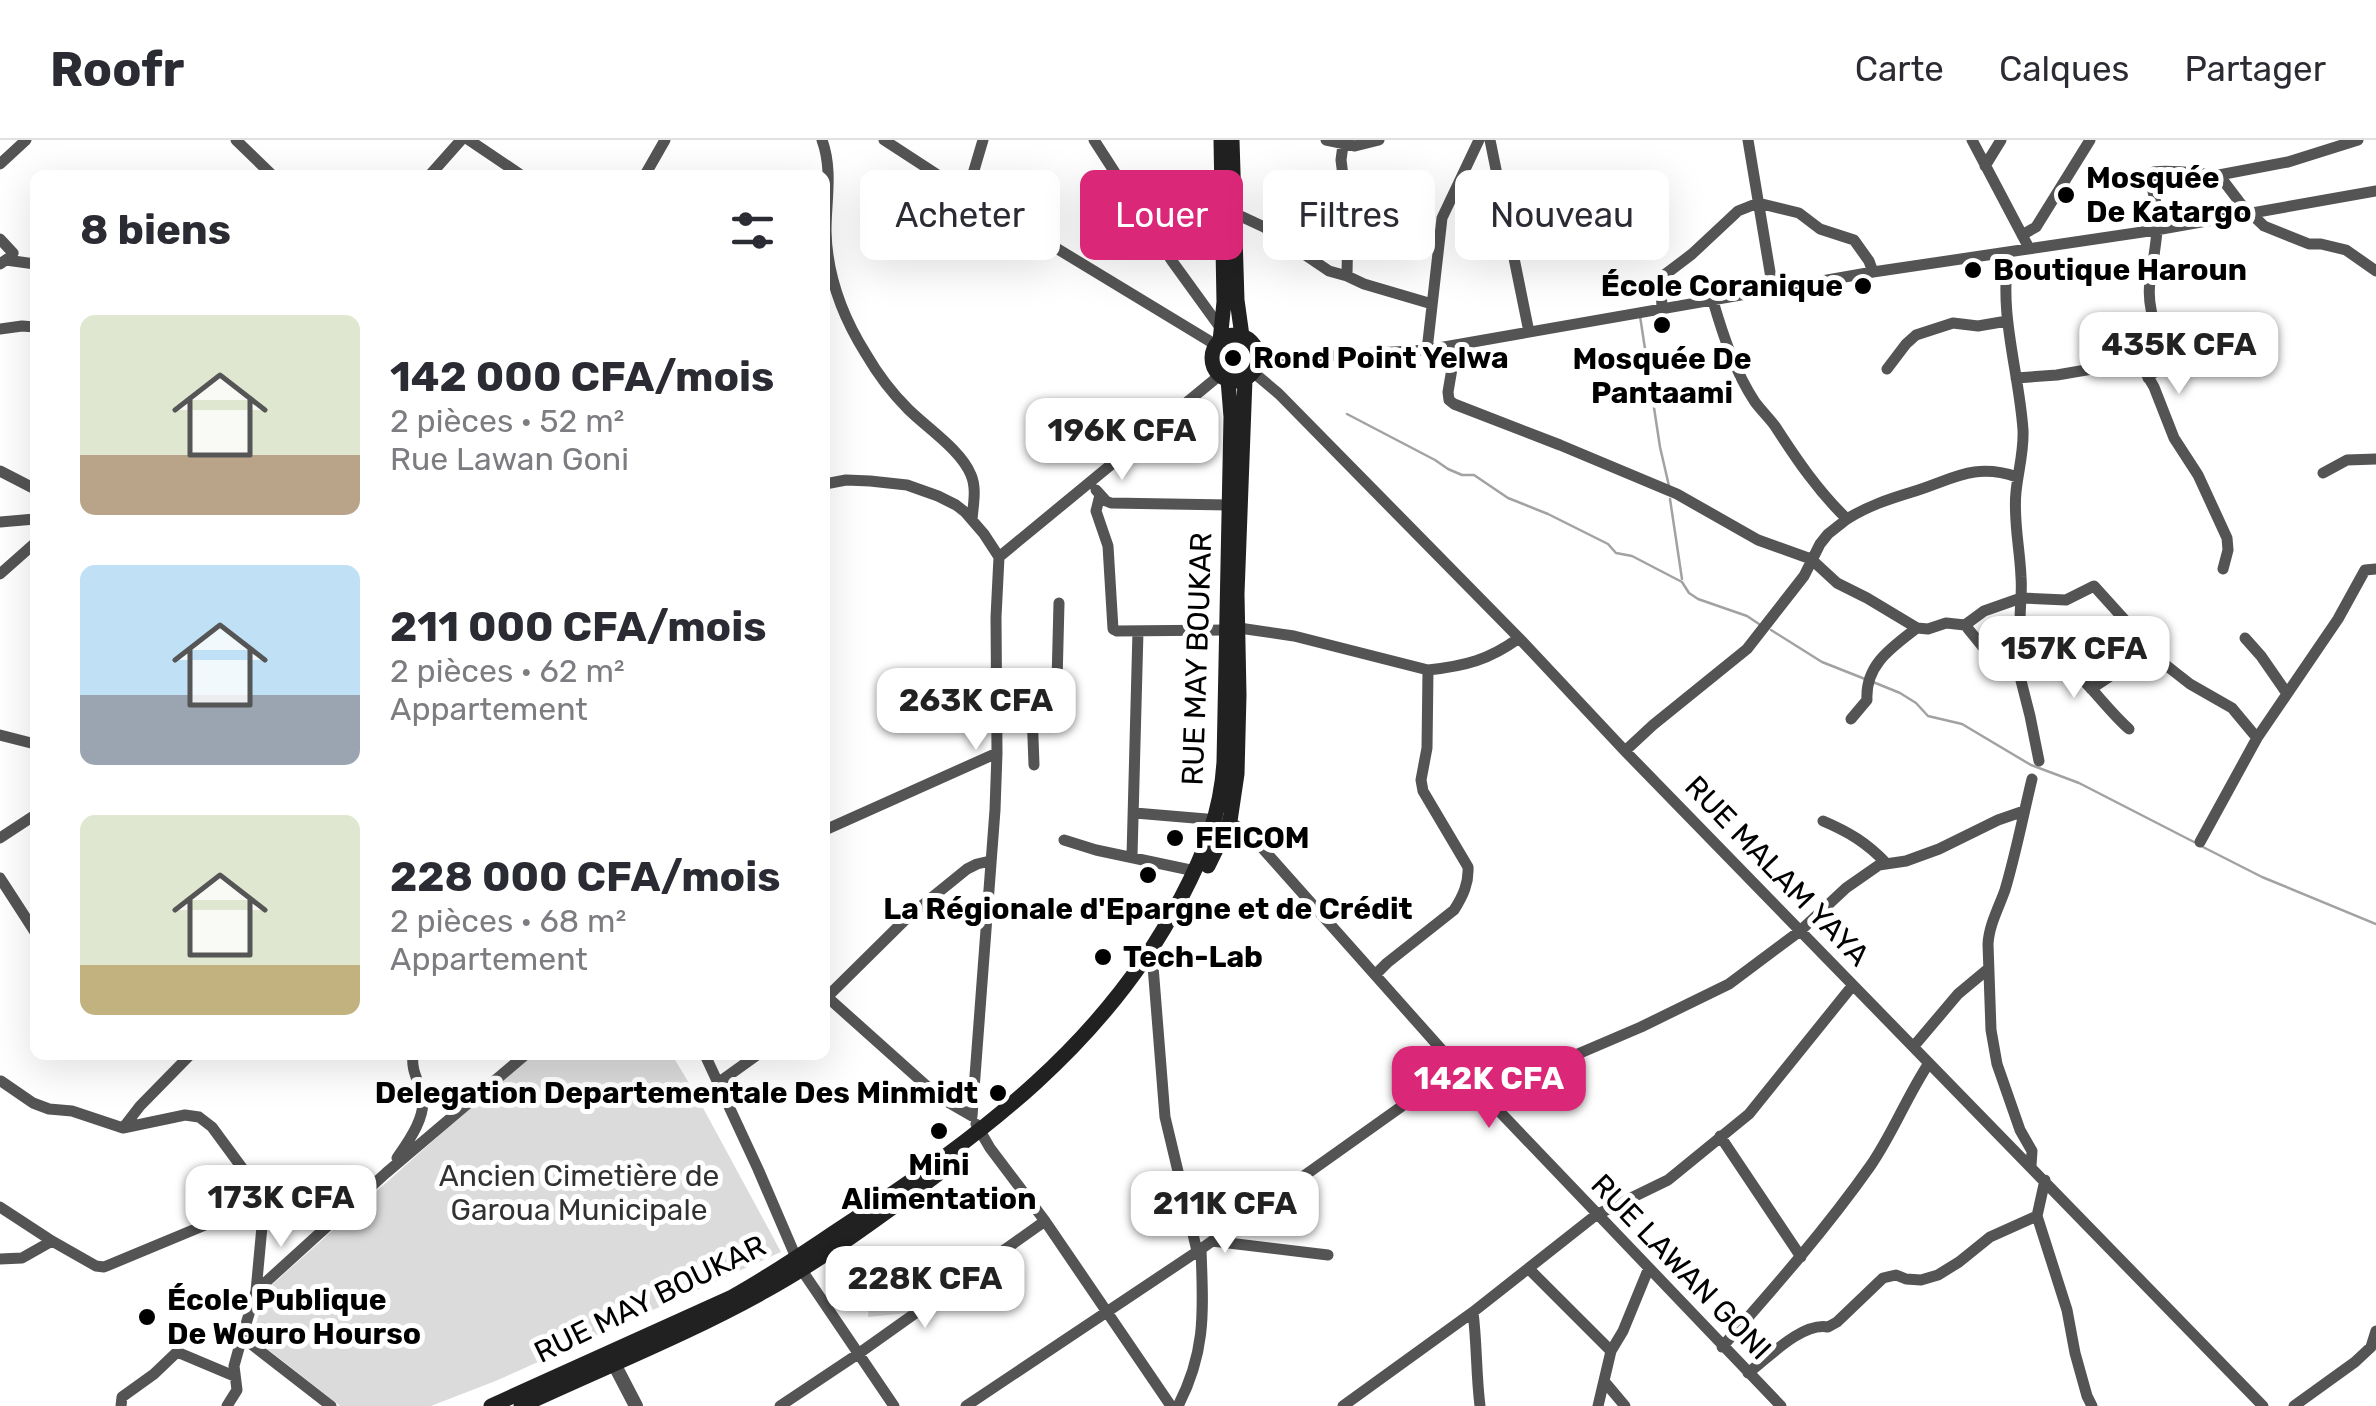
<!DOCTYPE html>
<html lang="fr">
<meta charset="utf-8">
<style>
:root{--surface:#fff;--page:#f2f2f3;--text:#2b2b33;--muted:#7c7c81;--line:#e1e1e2;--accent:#db2777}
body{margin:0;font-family:Rubik,sans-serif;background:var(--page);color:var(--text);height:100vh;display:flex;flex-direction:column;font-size:38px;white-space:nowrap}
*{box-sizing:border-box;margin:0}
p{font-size:32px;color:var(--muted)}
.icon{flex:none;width:55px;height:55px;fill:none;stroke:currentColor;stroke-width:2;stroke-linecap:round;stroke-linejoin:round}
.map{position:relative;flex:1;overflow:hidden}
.panel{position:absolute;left:30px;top:30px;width:800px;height:890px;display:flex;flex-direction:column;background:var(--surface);border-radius:15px;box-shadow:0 10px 40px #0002}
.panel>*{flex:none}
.top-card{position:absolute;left:860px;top:30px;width:950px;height:90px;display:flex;gap:20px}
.price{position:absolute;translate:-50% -85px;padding:0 22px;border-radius:20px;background:#fff;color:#222;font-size:32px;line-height:65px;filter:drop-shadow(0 2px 5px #0008)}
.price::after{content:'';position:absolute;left:50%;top:60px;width:30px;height:22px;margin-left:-15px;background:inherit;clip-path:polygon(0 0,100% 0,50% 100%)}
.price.active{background:var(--accent);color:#fff}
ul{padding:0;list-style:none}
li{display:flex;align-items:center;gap:30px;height:250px;padding:0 50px}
li span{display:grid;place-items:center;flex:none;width:280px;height:200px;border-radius:15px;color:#555}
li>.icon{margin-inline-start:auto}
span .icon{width:120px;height:120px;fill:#fffc;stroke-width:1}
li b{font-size:42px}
h2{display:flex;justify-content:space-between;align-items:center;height:120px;padding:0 50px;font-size:42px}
.pill{padding:0 35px;border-radius:15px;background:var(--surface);box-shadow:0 10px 40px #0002;font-size:35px;line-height:90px}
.pill.active{background:var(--accent);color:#fff}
header{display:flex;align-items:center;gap:60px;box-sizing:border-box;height:140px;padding:0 50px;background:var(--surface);border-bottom:2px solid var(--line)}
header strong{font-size:48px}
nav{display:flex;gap:55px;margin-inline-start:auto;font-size:35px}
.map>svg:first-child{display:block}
.green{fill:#dbdbdb}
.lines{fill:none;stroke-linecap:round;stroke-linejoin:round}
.stream{stroke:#a2a2a2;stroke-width:2.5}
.minor{stroke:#545454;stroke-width:11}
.tertiary{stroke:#545454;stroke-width:14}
.secondary{stroke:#212121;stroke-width:15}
.poi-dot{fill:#000;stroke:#fff;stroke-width:4}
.labels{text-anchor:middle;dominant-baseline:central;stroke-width:10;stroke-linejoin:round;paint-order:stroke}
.poi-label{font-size:30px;font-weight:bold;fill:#000;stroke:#fff;text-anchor:start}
.street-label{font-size:30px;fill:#000;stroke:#fff}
.park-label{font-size:30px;fill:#323232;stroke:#fff}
</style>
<header>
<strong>Roofr</strong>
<nav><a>Carte</a><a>Calques</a><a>Partager</a></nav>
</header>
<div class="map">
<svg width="2376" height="1266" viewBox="0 0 2376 1266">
<rect width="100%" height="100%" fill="#fff"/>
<path class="green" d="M529 915H672L695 953 781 1112 498 1240 431 1266H340L252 1197 266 1150Z
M957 1119 962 1125 923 1149 929 1153 907 1173 868 1177 869 1164 890 1148H899L903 1141Z"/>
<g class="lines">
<path class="stream" d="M1640 176 1660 307 1669 346
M1347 274 1435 320 1448 329 1462 335H1474L1508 358 1548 374 1608 404 1616 413 1632 416 1682 442 1689 453 1698 459 1747 476 1759 484
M1670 359 1682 439
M1771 490 1822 522 1865 539
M1873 542 1900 553 1916 563 1928 576 1962 584 2031 625 2079 643 2194 702
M2201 706 2262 737 2376 784"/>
<path class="minor" d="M236 0 272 35
M469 0 521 35
M822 0C833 30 826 60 826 91 827 136 842 176 866 214 877 233 892 253 908 269 927 288 961 310 971 335 977 349 973 365 972 380
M884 0 967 54 1216 205
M1094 0 1172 121 1222 190
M1326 0 1355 6 1379 0
M1490 0 1529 192
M1748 0 1773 150
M1972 0 2029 108
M0 24 26 0
M1985 26 2001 0
M430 35 461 0
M645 35 665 0
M2219 35 2288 22 2358 0
M967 54 983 0
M1234 73 1264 87 1329 131 1347 136 1348 75 1341 20 1343 5
M2022 95 2036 87 2090 0
M0 99 13 113 10 117 0 124
M2009 113C1998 173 2019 231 2023 290 2024 312 2018 331 2016 352 2013 380 2020 409 2021 437 2023 461 2016 482 2024 506L2017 515 2016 521 2030 576 2039 621
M6 120 35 124
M1347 136 1364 144 1432 164
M1662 168 1661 146 1663 136 1692 114 1738 71 1758 63 1799 73 1820 89 1854 100 1869 121 1873 132
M0 189 22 186 35 187
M1456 205 1448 252 1449 260 1454 264 1560 305 1677 354 1758 400 1811 419 1837 443 1867 458 1917 488C1891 508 1865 525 1867 560L1851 579
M1427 210 1442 78 1479 0
M1258 220 1427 210 1873 132 2156 90 2376 51
M1887 229 1906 204 1916 195 1953 183 1978 186 2007 181
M1253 232 1279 254 1519 498 1625 611 2263 1266
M2016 238 2057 235 2121 224 2144 230 2154 247 2174 298 2198 335 2227 398 2228 410 2223 429
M2148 238 2166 220C2159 195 2146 169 2150 142 2153 121 2157 100 2158 79 2159 62 2147 47 2154 32 2170 29 2200 34 2219 35L2241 64 2264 86 2309 104H2321L2346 110 2376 131
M0 331 35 349
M2323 333 2347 320 2376 319
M825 344 846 340 870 341 907 345 938 356 956 365 965 372 984 394 999 417 996 477 997 613 995 670 972 976
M1096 350 1106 361 1111 363 1229 365
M1100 355 1096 371 1108 406 1113 489 1117 491 1226 490
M1847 379C1868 366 1889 359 1912 352 1952 340 1973 322 2017 337
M0 382 35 379
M999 417 1220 235
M0 434 35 403
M1239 488 1294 496 1428 530
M1917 488 1928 489 1946 483 1965 485
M2245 498 2261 516 2286 552
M2024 506C2073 513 2095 559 2129 589
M2151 509 2167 526 2190 544 2232 568 2257 598
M2016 521 1996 520 1987 512 1965 485 1984 471 2021 458 2066 460 2094 446 2151 509 2091 549
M997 541 1031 544 1034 625
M1031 544H1053L1057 542 1059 463
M0 595 35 604
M1625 611 1653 585 1747 509 1804 436 1820 404 1828 394 1847 379C1818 351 1797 320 1775 286 1769 278 1761 270 1755 262 1735 232 1723 195 1713 161
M1135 673 1230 681 1256 701 1457 927 1781 1266
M1823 681C1849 692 1867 703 1886 723
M825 690 997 613
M0 698 35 675
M1064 700 1096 710 1195 731
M2200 702 2257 598 2338 479 2365 430 2376 429
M1132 716 1138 491
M0 738 35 792
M1153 826 1165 977 1197 1111
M1376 834 1387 823 1454 770C1463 756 1469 743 1468 727L1423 651 1421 640 1427 608 1428 530C1465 526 1489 520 1519 498
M825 855 939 957 972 976
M825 859 909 776 967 729 977 724 990 721
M1914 906 1958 854 1988 829
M705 915 758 1029 801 1129 894 1266
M1 941 33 963 49 969 72 971 123 988 185 975 199 977 212 987 251 1040 264 1065 256 1151 242 1197 331 1266
M718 943 757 915
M1485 957 1531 934 1641 887 1729 844 1800 791 1846 748 1879 725 1906 721 1939 709 1998 680 2024 671
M976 984 990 1008 1045 1081 1171 1266
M123 988 140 966 190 915
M1720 996 1801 1117
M397 1018C408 1002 427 976 422 956 419 940 411 932 413 915
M2031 1026 2032 1011 2020 990 1997 924 1991 890 1988 804C1989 785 1999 767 2005 750 2016 713 2023 676 2032 639
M2045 1040 2037 1076 2067 1170 2075 1213 2087 1256 2092 1266
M0 1067 52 1101 96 1126 104 1127 234 1073 264 1065 324 1066 362 1055
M1212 1101 1328 1115
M0 1119 22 1118 52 1101
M1529 1129 1611 1211
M256 1151 386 1033 525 915
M1473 1172C1477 1204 1476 1234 1480 1266
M1722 1207C1774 1148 1826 1089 1871 1025 1893 993 1907 956 1929 923
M1748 1233C1768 1218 1802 1182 1828 1187L1837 1182 1883 1138 1896 1135 1906 1139 1921 1140 1938 1135 1959 1122 1990 1097 2037 1076
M1604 1241 1625 1266
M121 1266 122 1257 154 1234 177 1212 234 1236
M227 1266 237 1250 234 1226 242 1197
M780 1266 858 1214 1045 1081
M966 1266 1201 1109 1457 927
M1178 1266C1207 1210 1203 1169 1201 1109
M1343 1266 1473 1172 1596 1075 1668 1040 1749 974 1853 845
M1598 1266 1611 1211 1623 1191 1648 1130
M2294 1266 2355 1222 2371 1207 2376 1191"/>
<path class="tertiary" d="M611 1218 636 1266"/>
<path class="secondary" d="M1232 0 1237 160 1242 196
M1212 218a23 23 0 1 1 46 0a23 23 0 1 1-46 0Z
M1220 201 1224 162 1221 0
M1208 726 1230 681 1237 634 1239 555 1237 454 1245 239
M491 1266 732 1157C772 1135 809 1109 847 1084 981 996 1106 903 1181 758 1204 714 1221 673 1224 622L1231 277 1228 240
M521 1266C602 1228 686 1195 765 1151 832 1114 894 1066 956 1021"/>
</g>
<g class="poi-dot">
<circle cx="2066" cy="55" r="10"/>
<circle cx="1973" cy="130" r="10"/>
<circle cx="1863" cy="146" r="10"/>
<circle cx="1662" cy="185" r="10"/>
<circle cx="1233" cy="218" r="10"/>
<circle cx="1175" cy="698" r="10"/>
<circle cx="1148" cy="735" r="10"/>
<circle cx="1103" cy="817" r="10"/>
<circle cx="998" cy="953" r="10"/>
<circle cx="939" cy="991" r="10"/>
<circle cx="147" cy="1177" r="10"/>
</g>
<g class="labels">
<g class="poi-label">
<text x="2086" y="38">Mosquée<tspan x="2086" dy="34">De Katargo</tspan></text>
<text x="1993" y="130">Boutique Haroun</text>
<text x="1843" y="146" text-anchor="end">École Coranique</text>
<text x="1253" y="218">Rond Point Yelwa</text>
<text x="1662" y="219" text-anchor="middle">Mosquée De<tspan x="1662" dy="34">Pantaami</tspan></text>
<text x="1195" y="698">FEICOM</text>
<text x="1148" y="769" text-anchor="middle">La Régionale d'Epargne et de Crédit</text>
<text x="1123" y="817">Tech-Lab</text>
<text x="978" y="953" text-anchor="end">Delegation Departementale Des Minmidt</text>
<text x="939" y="1025" text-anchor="middle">Mini<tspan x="939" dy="34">Alimentation</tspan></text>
<text x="167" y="1160">École Publique<tspan x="167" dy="34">De Wouro Hourso</tspan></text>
</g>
<g class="street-label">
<text transform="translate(1197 519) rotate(-88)">RUE MAY BOUKAR</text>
<text transform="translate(1777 731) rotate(46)">RUE MALAM YAYA</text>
<text transform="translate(1681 1127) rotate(46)">RUE LAWAN GONI</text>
<text transform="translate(650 1159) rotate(-26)">RUE MAY BOUKAR</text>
</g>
<g class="park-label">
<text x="579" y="1036">Ancien Cimetière de<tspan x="579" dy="34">Garoua Municipale</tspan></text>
</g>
</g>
</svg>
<b class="price" style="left:2179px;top:257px">435K CFA</b>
<b class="price" style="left:1122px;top:343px">196K CFA</b>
<b class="price" style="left:2074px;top:561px">157K CFA</b>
<b class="price" style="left:976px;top:613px">263K CFA</b>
<b class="price active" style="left:1489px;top:991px">142K CFA</b>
<b class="price" style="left:281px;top:1110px">173K CFA</b>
<b class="price" style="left:1225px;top:1116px">211K CFA</b>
<b class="price" style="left:925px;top:1191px">228K CFA</b>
<div class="top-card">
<a class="pill">Acheter</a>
<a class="pill active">Louer</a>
<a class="pill">Filtres</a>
<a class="pill">Nouveau</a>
</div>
<section class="panel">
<h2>8 biens<svg class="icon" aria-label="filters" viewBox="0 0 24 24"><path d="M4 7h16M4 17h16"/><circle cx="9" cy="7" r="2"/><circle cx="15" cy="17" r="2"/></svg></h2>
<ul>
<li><span style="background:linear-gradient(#dfe7d0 70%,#b9a48a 0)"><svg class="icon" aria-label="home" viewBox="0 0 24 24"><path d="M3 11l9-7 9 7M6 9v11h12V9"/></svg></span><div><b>142 000 CFA/mois</b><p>2 pièces · 52 m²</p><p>Rue Lawan Goni</p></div></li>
<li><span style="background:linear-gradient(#bfe0f5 65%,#9aa5b1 0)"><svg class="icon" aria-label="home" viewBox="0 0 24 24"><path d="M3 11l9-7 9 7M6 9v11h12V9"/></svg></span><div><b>211 000 CFA/mois</b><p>2 pièces · 62 m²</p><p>Appartement</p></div></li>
<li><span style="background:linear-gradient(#dfe7d0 75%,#c2b280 0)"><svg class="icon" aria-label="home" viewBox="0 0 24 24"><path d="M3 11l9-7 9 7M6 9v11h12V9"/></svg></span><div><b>228 000 CFA/mois</b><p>2 pièces · 68 m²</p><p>Appartement</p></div></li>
</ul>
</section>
</div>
